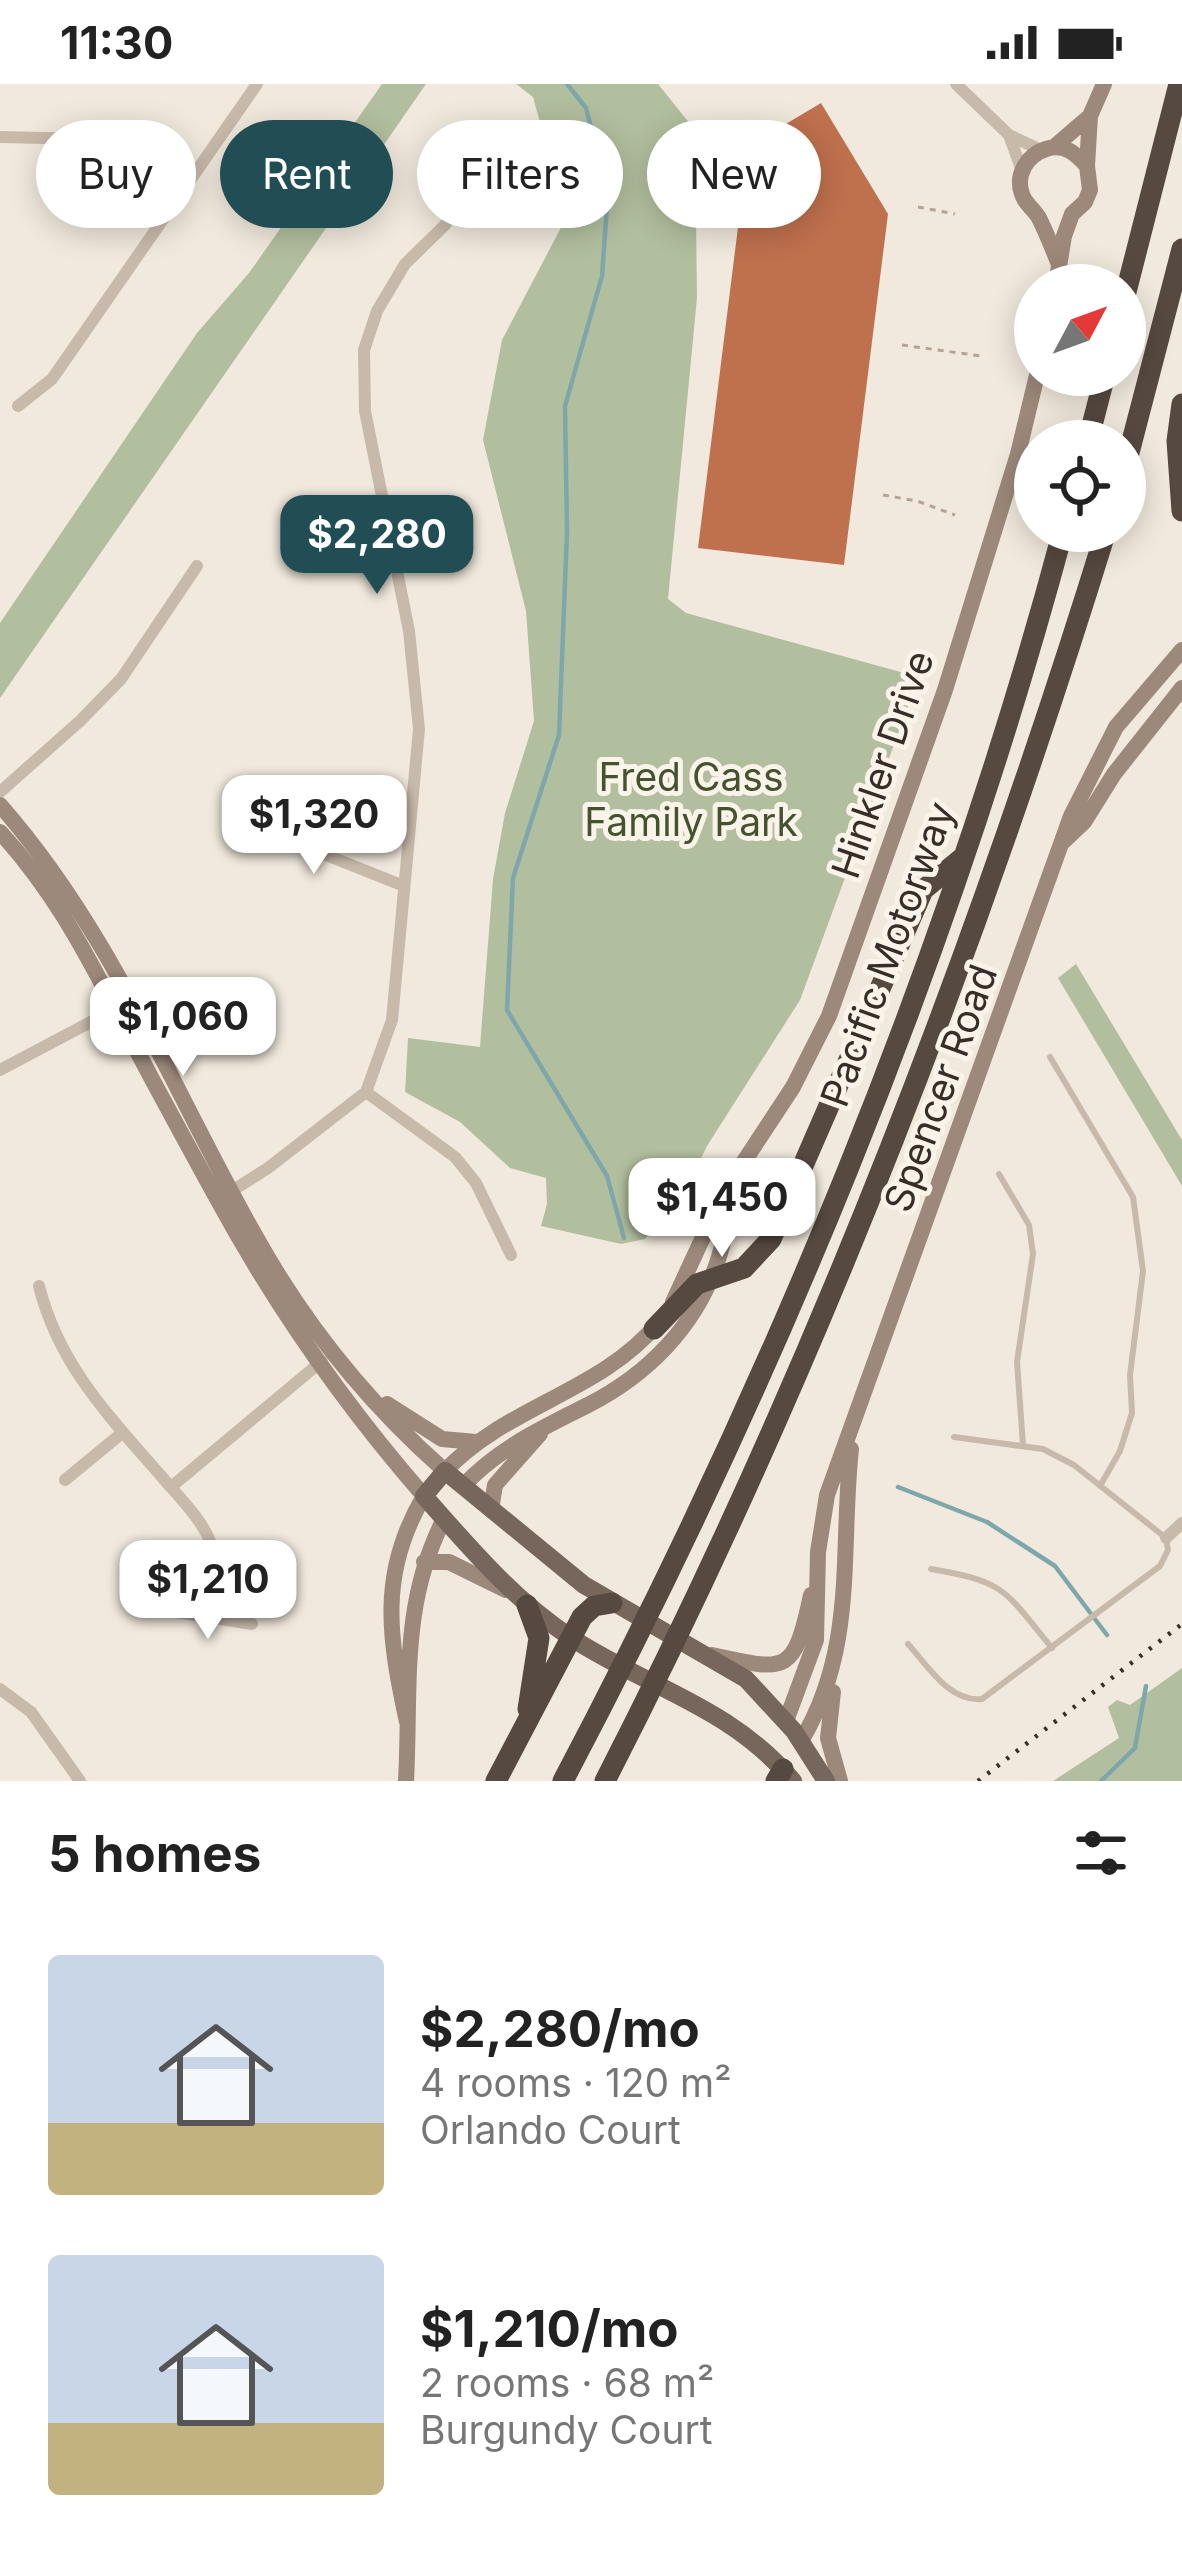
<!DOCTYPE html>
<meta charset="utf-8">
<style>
:root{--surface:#fff;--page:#f6f6f6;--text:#222;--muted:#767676;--accent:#214e55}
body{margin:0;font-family:Inter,sans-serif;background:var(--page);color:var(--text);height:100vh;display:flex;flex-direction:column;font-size:45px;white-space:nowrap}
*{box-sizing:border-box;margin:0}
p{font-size:39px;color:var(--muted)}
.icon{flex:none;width:66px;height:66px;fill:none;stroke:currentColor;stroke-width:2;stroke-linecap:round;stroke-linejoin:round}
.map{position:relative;height:1697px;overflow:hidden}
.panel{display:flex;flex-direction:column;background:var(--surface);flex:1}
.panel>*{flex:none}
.top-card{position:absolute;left:36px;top:36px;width:1110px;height:108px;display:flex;gap:24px}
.needle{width:78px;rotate:49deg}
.tools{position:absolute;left:1014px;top:180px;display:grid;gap:24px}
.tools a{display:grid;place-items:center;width:132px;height:132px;border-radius:50%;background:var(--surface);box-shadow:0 6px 30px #0003;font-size:60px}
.price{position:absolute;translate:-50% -102px;padding:0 27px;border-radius:24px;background:#fff;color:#222;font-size:39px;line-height:78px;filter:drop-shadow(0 3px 6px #0008)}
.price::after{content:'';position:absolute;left:50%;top:72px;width:36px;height:27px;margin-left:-18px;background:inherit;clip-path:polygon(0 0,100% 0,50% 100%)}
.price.selected{background:var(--accent);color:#fff}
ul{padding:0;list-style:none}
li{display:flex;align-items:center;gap:36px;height:300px;padding:0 48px}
li span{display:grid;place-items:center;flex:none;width:336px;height:240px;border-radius:12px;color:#555}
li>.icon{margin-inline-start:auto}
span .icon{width:144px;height:144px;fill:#fffc;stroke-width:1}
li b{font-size:51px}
h2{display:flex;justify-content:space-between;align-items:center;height:144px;padding:0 48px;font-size:51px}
.pill{padding:0 42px;border-radius:54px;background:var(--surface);box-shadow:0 6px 30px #0003;font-size:42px;line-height:108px}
.pill.selected{background:var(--accent);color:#fff}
.status{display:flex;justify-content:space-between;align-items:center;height:84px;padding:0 60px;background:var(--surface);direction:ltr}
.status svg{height:33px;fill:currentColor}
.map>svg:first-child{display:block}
.green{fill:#b2bf9e}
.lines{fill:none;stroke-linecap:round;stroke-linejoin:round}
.stream{stroke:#7ea7ac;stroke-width:4.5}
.building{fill:#bf704d}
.path{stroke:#b4a494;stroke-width:3;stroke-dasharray:6 6;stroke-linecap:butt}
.lane{stroke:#c8baaa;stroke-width:6}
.street{stroke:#c8baaa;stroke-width:12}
.secondary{stroke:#9c897b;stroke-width:16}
.primary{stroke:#77665b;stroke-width:18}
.highway{stroke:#564941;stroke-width:21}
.rail{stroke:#362e29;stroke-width:4.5;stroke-dasharray:3 9;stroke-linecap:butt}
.labels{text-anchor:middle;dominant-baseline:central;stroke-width:10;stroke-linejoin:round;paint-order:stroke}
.street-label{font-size:39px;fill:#362e29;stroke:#f9f3e9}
.park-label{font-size:39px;fill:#43532e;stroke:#f9f3e9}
</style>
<div class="status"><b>11:30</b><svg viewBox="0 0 49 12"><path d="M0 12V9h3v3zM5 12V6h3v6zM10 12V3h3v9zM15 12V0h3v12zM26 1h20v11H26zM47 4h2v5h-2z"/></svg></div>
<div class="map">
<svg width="1182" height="1697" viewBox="0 0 1182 1697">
<rect width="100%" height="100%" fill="#f1e9dd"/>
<path class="green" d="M382 0H426L0 614V539L197 249 249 189Z
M516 0H658L695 46 697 214 668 515 686 529 919 593 800 916 707 1062 683 1111 645 1155 621 1160 541 1142 547 1120 546 1094 510 1084 460 1038 405 1008 408 954 480 963 493 795 505 729 534 637 526 527 483 356 502 256 566 134 533 13Z
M1076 880 1182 1056V1102L1058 894Z
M1182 1584V1697H1053L1119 1654 1108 1623 1117 1616 1130 1621Z"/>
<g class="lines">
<path class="stream" d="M567 0 586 24 608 108 602 192 565 322 567 448 559 651 513 794 507 926 607 1092 624 1154
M898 1403 987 1438 1055 1482 1107 1551
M1101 1697 1135 1664 1146 1602"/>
</g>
<path class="building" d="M821 19 888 130 844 481 698 464 742 111 722 78Z"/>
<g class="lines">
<path class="path" d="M918 123 955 130
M902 261 981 272
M883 411 917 417 955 431"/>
<path class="lane" d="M1050 973 1133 1113 1143 1187 1130 1291 1132 1329 1120 1367 1100 1402
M999 1090 1029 1141 1033 1170 1017 1278 1023 1361
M931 1485C1007 1498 1004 1506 1052 1564
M908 1560C928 1582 949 1618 982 1615L1160 1482 1168 1466 1166 1454 1074 1381 1043 1365 954 1353"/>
<path class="street" d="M956 0 1009 51 1041 66
M1009 51 1022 87
M0 53 91 55 186 100
M18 322 52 295 257 0
M0 708 80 637 121 595 197 482
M262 723 296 759 404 802
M0 986 119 923
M366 1008 455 1073 476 1099 511 1171
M227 1110 268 1084 366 1008 392 936 419 645 409 547 365 327 364 266 377 227 405 180 446 140
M39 1202C59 1282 110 1333 162 1393 178 1412 203 1436 211 1460 218 1484 213 1510 212 1534
M65 1396 122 1349
M171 1403 322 1277
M1166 1454 1182 1439
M171 1527 252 1540
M0 1605 31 1628 80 1697"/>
<path class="secondary" d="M1054 63 1090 32
M1058 178C1052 163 1046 148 1039 134 1034 125 1025 120 1022 110 1015 91 1027 71 1046 65 1065 59 1076 70 1087 82
M1056 201 1064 152 1072 130 1085 118 1090 106 1087 82 1090 32 1104 0
M0 721C112 848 173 1007 256 1153 305 1241 369 1320 445 1387 506 1322 601 1308 658 1239
M0 748C49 801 82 861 115 925 147 987 181 1049 215 1111 274 1220 343 1319 424 1412 378 1490 389 1554 407 1638
M1064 757 1084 738 1114 690 1182 604
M673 1218 724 1108 793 1003 829 932 945 606 1018 370 1037 291
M387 1320 442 1355 476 1358
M463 1402C499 1364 542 1344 588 1321 647 1291 695 1243 717 1179 726 1152 730 1124 739 1097
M491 1426 495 1401 540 1350
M424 1478H449L506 1506
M712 1571C786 1587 794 1592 811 1511
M833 1608 828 1654 840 1697
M786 1637 816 1556 818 1468 827 1411 1071 732 1116 643 1182 566
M801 1657C857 1564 840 1467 851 1365
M406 1697C411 1603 400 1521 444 1435"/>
<path class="primary" d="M793 1697C730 1622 648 1604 570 1553 512 1514 470 1464 424 1412L445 1387 584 1501 746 1595 794 1647 826 1697"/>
<path class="highway" d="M1125 212 1179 0
M1182 320 1177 357 1182 427
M1088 357 1105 291
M1125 384 1182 165
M654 1245 697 1200 744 1184 771 1155 923 806 962 774
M527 1521 539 1554 528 1625
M496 1697 582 1533 594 1522 612 1519
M563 1697C771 1303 948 877 1063 447
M605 1697C811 1296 973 877 1106 447
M776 1697 783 1685"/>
<path class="rail" d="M978 1697 1182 1540"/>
</g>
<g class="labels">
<g class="street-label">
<text transform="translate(882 680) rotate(-71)">Hinkler Drive</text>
<text transform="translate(887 870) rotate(-70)">Pacific Motorway</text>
<text transform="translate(940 1004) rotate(-70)">Spencer Road</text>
</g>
<g class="park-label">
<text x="691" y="692">Fred Cass<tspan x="691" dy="45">Family Park</tspan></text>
</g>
</g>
</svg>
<div class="tools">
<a><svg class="needle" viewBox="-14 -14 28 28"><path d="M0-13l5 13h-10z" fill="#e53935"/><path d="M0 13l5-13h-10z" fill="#767676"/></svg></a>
<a><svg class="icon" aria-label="locate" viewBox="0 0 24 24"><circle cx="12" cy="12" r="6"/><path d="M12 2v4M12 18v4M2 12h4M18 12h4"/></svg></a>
</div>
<b class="price selected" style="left:377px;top:513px">$2,280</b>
<b class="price" style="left:314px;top:793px">$1,320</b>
<b class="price" style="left:183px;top:995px">$1,060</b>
<b class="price" style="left:722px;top:1176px">$1,450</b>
<b class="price" style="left:208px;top:1558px">$1,210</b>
<div class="top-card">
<a class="pill">Buy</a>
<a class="pill selected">Rent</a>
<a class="pill">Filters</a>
<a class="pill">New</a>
</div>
</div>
<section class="panel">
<h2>5 homes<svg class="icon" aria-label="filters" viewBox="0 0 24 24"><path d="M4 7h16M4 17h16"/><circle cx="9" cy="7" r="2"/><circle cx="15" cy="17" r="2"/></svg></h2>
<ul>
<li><span style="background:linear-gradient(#c9d6e8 70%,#c2b280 0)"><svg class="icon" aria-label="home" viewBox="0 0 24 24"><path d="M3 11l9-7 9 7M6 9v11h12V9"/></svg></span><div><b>$2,280/mo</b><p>4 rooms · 120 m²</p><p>Orlando Court</p></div></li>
<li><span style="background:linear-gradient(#c9d6e8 70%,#c2b280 0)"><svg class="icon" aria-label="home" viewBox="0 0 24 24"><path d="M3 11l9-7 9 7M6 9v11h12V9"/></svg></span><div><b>$1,210/mo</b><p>2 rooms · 68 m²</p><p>Burgundy Court</p></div></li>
</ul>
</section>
